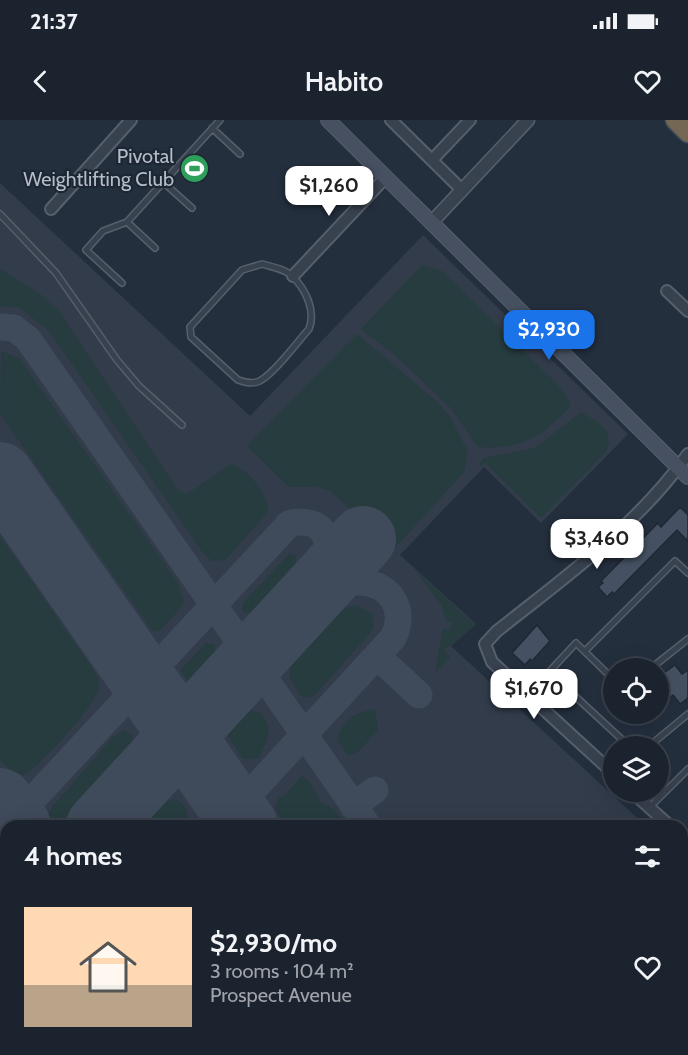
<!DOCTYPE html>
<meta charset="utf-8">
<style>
:root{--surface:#1b232e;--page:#282f3a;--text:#f1f3f6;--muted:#a0a4aa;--line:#39404a;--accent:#1a73e8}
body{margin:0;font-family:Cabin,sans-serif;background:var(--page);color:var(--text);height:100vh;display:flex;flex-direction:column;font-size:22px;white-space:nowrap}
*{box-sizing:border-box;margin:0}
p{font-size:20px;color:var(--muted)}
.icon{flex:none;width:33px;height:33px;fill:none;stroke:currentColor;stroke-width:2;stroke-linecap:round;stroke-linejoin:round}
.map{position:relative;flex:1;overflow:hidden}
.drawer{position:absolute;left:0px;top:700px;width:688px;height:236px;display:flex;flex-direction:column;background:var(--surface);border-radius:18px 18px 0 0;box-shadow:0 6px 24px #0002,0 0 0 2px var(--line)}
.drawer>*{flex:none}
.tools{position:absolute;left:603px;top:538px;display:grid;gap:12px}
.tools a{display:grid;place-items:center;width:66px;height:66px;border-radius:50%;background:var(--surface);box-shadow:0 6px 24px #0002,0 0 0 2px var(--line);font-size:30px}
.price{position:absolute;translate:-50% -51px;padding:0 14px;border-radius:12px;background:#fff;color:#222;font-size:20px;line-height:39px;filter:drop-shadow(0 2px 3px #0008)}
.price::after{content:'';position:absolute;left:50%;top:36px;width:18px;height:14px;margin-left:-9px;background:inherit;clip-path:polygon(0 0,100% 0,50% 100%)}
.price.on{background:var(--accent);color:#fff}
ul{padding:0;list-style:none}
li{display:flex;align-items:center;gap:18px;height:150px;padding:0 24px}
li span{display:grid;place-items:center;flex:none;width:168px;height:120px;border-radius:0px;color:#555}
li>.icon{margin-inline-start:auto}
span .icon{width:72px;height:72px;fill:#fffc;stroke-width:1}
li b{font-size:26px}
h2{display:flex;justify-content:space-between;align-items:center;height:72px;padding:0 24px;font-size:26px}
.status{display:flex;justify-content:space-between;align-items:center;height:42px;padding:0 30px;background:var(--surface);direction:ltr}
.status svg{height:16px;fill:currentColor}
header{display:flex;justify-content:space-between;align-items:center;height:78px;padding:0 24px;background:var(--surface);font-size:27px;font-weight:600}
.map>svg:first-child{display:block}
.airport{fill:#323c4b}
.green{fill:#263c3f}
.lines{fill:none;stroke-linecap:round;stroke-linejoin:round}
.taxiway{stroke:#3f4a5a;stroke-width:27}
.runway{stroke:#3f4a5a;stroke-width:66}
.building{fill:#455162;stroke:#1f2835;stroke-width:1.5}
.service-casing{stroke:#565f6c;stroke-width:8}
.minor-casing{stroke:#565f6c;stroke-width:14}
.tertiary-casing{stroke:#565f6c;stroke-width:15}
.secondary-casing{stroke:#565f6c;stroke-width:16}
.motorway-casing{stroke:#434c59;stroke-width:21}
.service{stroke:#38414e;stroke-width:5}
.minor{stroke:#38414e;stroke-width:10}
.tertiary{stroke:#38414e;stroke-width:12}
.secondary{stroke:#465061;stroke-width:14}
.motorway{stroke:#746855;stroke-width:18}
.labels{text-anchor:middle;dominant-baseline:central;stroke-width:4.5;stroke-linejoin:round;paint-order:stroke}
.poi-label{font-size:20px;fill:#b4bcc9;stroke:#1d2633;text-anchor:end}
</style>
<div class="status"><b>21:37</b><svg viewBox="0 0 49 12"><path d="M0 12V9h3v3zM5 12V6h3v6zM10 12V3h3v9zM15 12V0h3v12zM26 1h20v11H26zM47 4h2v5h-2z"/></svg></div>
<header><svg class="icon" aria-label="back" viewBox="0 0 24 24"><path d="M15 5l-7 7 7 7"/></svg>Habito<svg class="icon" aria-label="heart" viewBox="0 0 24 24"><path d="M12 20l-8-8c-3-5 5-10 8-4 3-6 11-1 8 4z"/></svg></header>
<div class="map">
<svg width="688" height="935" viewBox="0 0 688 935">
<rect width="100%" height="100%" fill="#242f3e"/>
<path class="airport" d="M0 63 250 296 423 115 628 314 541 403 484 347 400 435 476 504 451 526 646 706H6V930H682L683 741 688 746V935H0Z"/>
<path class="green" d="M422 145 442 151 563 270 571 285C543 316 522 330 478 327L450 287 397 237 361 209Z
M0 149 40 174 59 191 178 370 186 374 192 371 231 344C247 348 269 375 268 392L225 440 212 441 203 433 49 211 20 188 0 186Z
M357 214 436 281 451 298 468 332 464 352 395 428 330 371 318 367H289L247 326Z
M1 231 19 238 178 463 184 481 180 489 158 512 151 509 0 294Z
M581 292C598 302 615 310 606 332L541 398 485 343 481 347 479 345 483 338 535 328Z
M0 416 90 545C94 551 100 558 99 566 99 582 39 648 23 655L9 649 0 640Z
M290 433 296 436V445L255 491 246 493 242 490 243 483Z
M416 451 475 505 444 530 450 538 435 552 443 508 448 511 453 503 446 501 441 485Z
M356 485 372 494 374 506 371 512 315 575 310 578 301 576 290 559 289 546 341 490Z
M206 523 215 525V535L190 564 180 550Z
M375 589 378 610 360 630 349 636 337 620C343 599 355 593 375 589Z
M250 590 260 593C275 608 267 621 259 638L244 639 227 616 242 596Z
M125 610 133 616 132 622 63 701 58 706H49V693L53 686 113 617Z
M302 656 309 661 322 684 334 689 348 706H287L275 689 278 679 286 674Z
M173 679C185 682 191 695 187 706H142L162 684Z
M266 930H358L361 935H270Z"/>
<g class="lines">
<path class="taxiway" d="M0 207 14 208 28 219 368 706
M0 359 37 412
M377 536 419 575
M353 686 375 670
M8 706 290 403C343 395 328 446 313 474
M220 706 393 518C407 490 391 463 359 462 343 461 327 468 313 474
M0 844 6 853
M60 930 63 935
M524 930 527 935
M10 935 14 930"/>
<path class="runway" d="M0 355 245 706
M0 681 18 706
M99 706 363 419
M0 814 6 807
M174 930 177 935
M401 930 405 935"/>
</g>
<path class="building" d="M680 387 688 395V421L677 410 614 474 612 472 607 477 598 467 603 463 601 461 658 403 661 407Z
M537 505 550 521 532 541 530 539 525 545 512 533Z
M675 545 682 554 688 550V578L680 584 673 575 658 587V557Z"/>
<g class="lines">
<defs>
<path id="service" d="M212 8 240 34
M163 62 192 88
M0 94 56 153 117 240 139 266 182 305
M127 102 155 128
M262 144C272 147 286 149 293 157 306 170 316 191 309 209 298 221 271 258 257 262 250 264 244 262 238 260L191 217 190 207 242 150Z
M122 163 86 130 103 111 127 102 220 0
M585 531 675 441 688 453
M650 549 688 519
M549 552 576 523 614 560
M528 575 549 552 630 627
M648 627 688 594
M649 688 688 649
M682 761 688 755
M682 782 688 787
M259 930 263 935"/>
<path id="minor" d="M391 0 462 70
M432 40 470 0
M51 89 131 0
M293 156 386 57
M667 171 688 191
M614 654 492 542 485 524 497 511C564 458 638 405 688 334
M632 672 670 706
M682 718 688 724"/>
<path id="tertiary" d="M431 103 528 0"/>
<path id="secondary" d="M328 0 688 357"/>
<path id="motorway" d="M675 0 688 13"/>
</defs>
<use href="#service" class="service-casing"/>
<use href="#minor" class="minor-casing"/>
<use href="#tertiary" class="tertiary-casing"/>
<use href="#secondary" class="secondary-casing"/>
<use href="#motorway" class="motorway-casing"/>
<use href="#service" class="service"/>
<use href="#minor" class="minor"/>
<use href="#tertiary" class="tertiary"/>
<use href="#secondary" class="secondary"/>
<use href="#motorway" class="motorway"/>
</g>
<defs>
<symbol id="stadium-disc" viewBox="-11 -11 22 22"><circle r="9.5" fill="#2e9e5b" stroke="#1d2633"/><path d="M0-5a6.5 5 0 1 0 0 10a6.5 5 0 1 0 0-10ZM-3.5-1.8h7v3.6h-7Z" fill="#fff"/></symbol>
</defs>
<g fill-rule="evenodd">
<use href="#stadium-disc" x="178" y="32" width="33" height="33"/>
</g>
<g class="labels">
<g class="poi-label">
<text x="174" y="36">Pivotal<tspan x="174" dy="23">Weightlifting Club</tspan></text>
</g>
</g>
</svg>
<div class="tools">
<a><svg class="icon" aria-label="locate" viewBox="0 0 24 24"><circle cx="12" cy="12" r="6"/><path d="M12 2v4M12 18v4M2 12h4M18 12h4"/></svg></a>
<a><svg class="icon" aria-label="layers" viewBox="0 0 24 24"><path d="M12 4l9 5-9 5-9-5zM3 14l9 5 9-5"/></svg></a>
</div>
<b class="price" style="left:329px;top:97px">$1,260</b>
<b class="price on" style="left:549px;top:241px">$2,930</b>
<b class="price" style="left:597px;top:450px">$3,460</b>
<b class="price" style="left:534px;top:600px">$1,670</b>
<section class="drawer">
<h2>4 homes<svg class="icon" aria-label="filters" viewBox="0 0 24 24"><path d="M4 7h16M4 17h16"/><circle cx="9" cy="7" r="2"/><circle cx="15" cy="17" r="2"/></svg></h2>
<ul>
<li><span style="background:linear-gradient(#ffd9b3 65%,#b9a48a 0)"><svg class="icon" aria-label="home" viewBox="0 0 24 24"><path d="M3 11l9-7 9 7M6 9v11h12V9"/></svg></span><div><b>$2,930/mo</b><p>3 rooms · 104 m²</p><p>Prospect Avenue</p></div><svg class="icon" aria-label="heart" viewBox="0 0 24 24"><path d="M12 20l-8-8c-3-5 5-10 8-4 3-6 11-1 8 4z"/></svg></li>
</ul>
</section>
</div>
